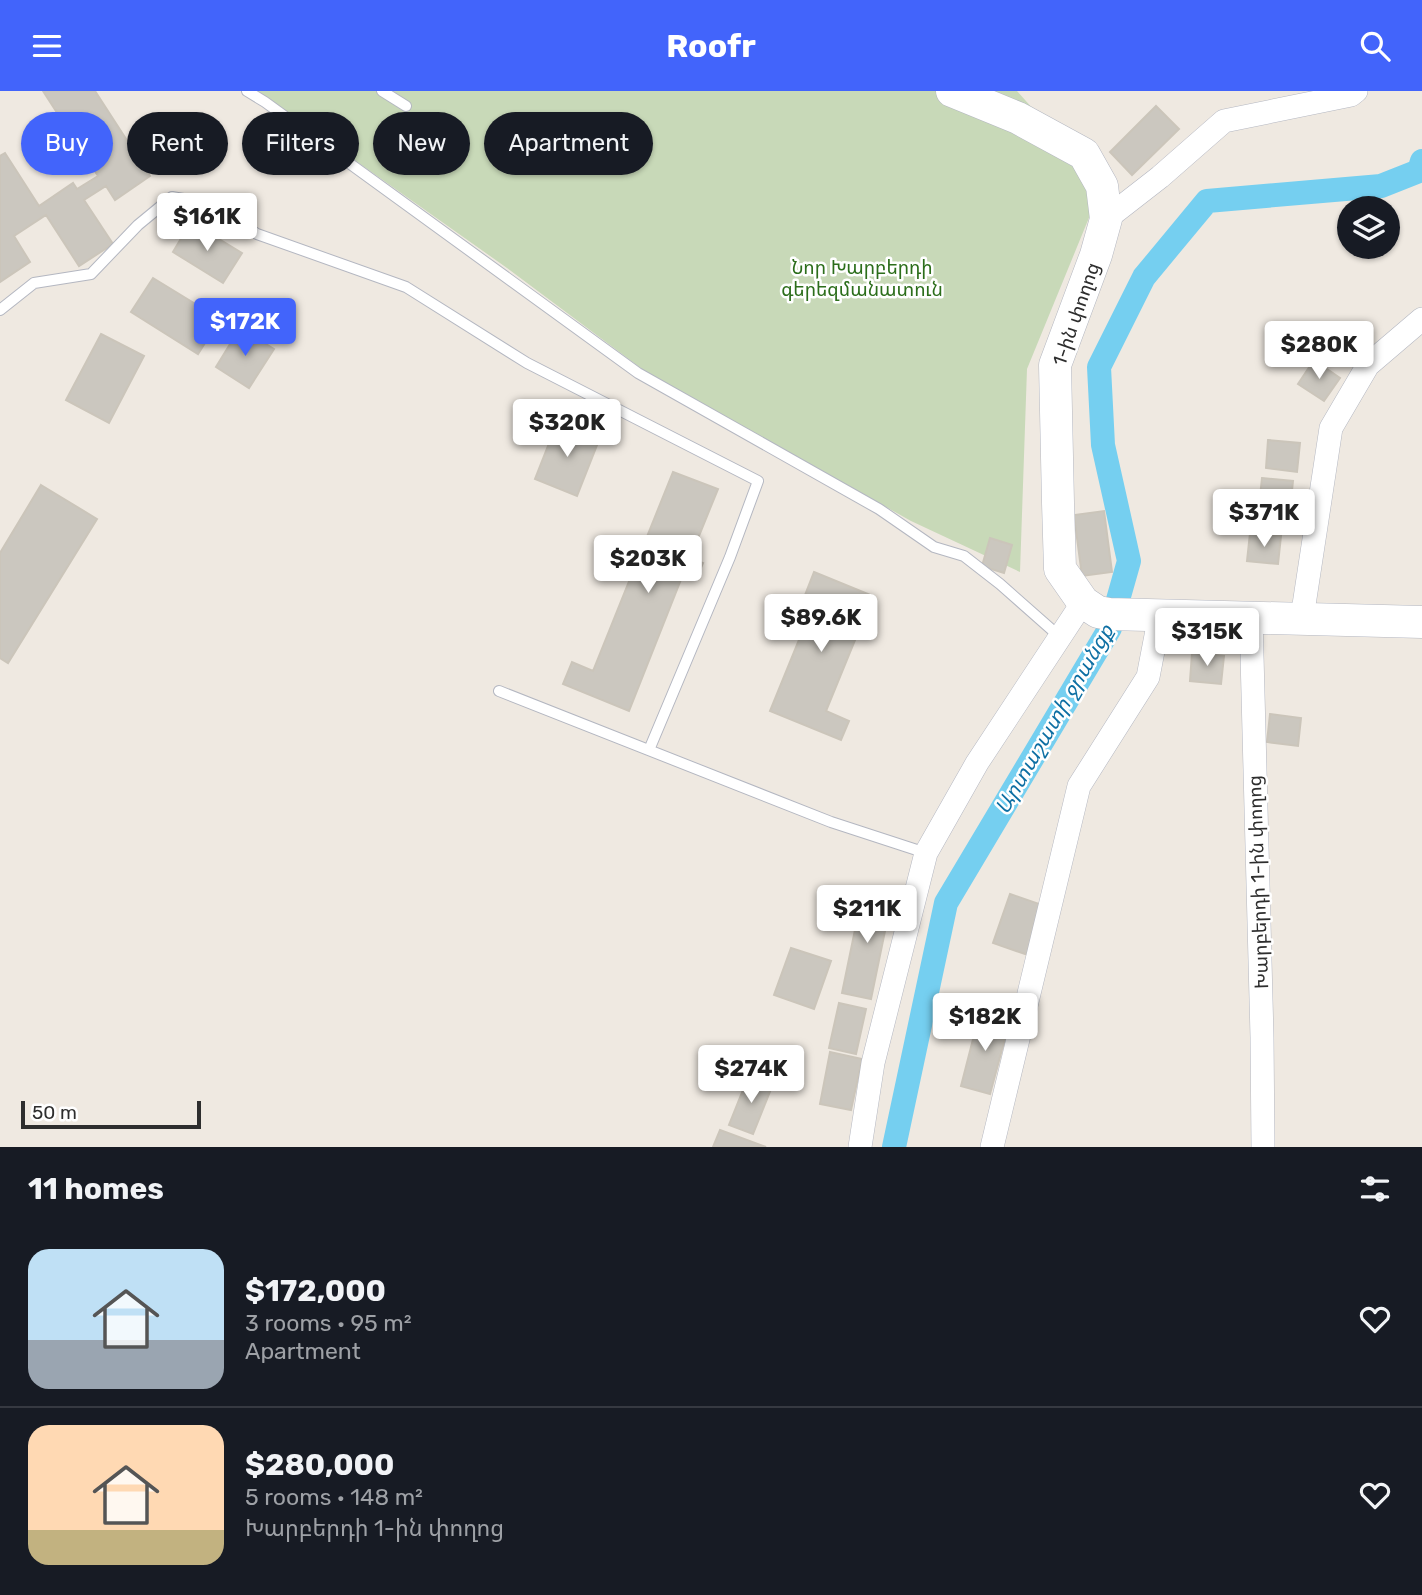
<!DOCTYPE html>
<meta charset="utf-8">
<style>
:root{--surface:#171b24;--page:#242831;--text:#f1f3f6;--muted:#9ea1a6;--line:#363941;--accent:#4264fb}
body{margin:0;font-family:Rubik,"Noto Sans Armenian",sans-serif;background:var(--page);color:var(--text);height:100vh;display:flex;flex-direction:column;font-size:26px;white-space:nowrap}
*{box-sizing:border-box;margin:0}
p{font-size:23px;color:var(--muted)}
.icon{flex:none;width:38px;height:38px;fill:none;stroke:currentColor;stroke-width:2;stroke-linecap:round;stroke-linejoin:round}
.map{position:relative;height:1056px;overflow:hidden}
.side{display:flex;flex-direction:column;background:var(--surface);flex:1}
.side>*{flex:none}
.banner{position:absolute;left:21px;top:21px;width:700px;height:63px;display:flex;gap:14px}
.tools{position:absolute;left:1337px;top:105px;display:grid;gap:14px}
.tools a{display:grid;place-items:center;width:63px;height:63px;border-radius:50%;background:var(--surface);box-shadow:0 2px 5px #0004;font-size:35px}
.scale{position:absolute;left:21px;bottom:18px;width:180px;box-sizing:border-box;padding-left:7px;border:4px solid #2e2e2e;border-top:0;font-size:19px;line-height:24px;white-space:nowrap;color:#2e2e2e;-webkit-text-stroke:5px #fff;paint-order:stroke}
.price{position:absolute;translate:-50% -60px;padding:0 16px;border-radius:7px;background:#fff;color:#222;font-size:23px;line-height:46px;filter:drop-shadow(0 2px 4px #0008)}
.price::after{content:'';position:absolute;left:50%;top:42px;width:21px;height:16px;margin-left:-10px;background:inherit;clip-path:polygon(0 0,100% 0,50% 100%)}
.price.active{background:var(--accent);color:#fff}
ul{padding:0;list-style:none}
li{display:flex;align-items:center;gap:21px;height:175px;padding:0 28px}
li+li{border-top:2px solid var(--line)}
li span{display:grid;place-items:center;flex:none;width:196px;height:140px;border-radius:21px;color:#555}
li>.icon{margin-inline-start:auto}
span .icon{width:84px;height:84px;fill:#fffc;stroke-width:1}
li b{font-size:30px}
h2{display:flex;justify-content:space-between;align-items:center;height:84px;padding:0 28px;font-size:30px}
.chip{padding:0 24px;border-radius:32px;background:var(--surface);box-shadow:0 2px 5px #0004;font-size:24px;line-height:63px}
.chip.active{background:var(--accent);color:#fff}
header{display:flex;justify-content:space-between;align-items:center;height:91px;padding:0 28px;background:var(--accent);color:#fff;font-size:32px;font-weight:700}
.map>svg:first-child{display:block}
.cemetery{fill:#c8d9b8}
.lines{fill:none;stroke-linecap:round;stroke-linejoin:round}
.canal{stroke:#75cff0;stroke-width:24}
.building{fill:#cbc7bf;stroke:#cbc5ba;stroke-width:2}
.lane-casing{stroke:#b4b7c1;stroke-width:12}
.street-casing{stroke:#b4b7c1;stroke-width:24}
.secondary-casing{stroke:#b4b7c1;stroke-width:33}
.lane{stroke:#fff;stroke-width:10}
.street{stroke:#fff;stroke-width:23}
.secondary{stroke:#fff;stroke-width:32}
.labels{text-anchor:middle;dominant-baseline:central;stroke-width:5;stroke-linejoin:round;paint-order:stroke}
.park-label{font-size:19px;fill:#2c6e1b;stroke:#fff}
.street-label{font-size:19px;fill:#2e2e2e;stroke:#fff}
.water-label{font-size:21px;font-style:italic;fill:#0d6fa3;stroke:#fff}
</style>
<header><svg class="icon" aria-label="menu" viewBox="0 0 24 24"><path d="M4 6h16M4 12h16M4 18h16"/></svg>Roofr<svg class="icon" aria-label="search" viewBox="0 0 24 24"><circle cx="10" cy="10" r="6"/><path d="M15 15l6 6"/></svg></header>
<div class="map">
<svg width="1422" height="1056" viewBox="0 0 1422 1056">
<rect width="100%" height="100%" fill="#efe9e1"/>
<path class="cemetery" d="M257 0H1017L1102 95 1027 278 1020 481 911 430 646 281 507 177Z"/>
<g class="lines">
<path class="canal" d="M894 1056 946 812 1110 537 1129 470 1103 354 1099 276 1144 186 1207 110 1381 95 1419 80 1422 70"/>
</g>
<path class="building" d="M43 0H95L150 85 115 109 106 95 84 109 113 153 79 175 46 124 14 145 30 171 0 191V65L5 62 39 115 73 92 77 98 98 85Z
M1156 15 1179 38 1132 84 1110 61Z
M191 131 242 162 223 192 173 161Z
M153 187 220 228 198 263 131 221Z
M240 237 274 258 249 297 216 276Z
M101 243 144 265 109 332 66 309Z
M1314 269 1340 287 1324 310 1298 293Z
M557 332 599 349 577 405 535 388Z
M1268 349 1300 352 1297 381 1266 377Z
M673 381 718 398 690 467 703 472 697 486 684 481 629 620 563 593 572 571 593 580Z
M1262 387 1293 390 1290 418 1259 415Z
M41 394 97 428 8 572 0 567V462Z
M1104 420 1112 481 1082 485 1074 424Z
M1250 442 1281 445 1278 473 1247 470Z
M990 447 1012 454 1004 482 982 475Z
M814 481 873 505 826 620 849 630 841 649 770 620 801 544 791 540Z
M1192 562 1224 565 1221 593 1190 590Z
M1270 623 1301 627 1298 655 1267 651Z
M863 800 892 806 871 908 842 902Z
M1010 803 1045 815 1028 864 993 852Z
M791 857 831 870 814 918 774 904Z
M839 912 866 918 856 963 829 957Z
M980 921 1010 929 990 1003 961 995Z
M830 961 862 968 851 1019 820 1013Z
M749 984 773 993 753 1043 729 1034Z
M720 1039 766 1056H713Z"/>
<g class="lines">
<defs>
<path id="lane" d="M247 0 265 11 638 282 879 418 934 456 964 465 1000 493 1060 546
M382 0 406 15
M0 219 34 192 91 183 138 134 172 106 211 113 257 143 406 196 527 272 758 390 730 466 649 659
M499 600 831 731 926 762"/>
<path id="street" d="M1106 128 1160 86 1224 30 1351 4 1356 0
M1251 526 1262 946 1263 1056
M1302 527 1331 337 1368 274 1422 228
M860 1056 873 972 926 762 977 672 1083 511
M992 1056 1079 695 1148 586 1160 524"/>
<path id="secondary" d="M952 0 1018 27 1084 63 1102 95 1106 128 1096 164 1055 274 1058 412 1060 478 1083 511 1098 521 1109 523 1422 531"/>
</defs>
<use href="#lane" class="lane-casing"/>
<use href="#street" class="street-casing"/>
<use href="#secondary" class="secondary-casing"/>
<use href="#lane" class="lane"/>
<use href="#street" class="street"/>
<use href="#secondary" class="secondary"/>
</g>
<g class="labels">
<g class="park-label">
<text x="862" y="176">Նոր Խարբերդի<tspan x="862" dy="22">գերեզմանատուն</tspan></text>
</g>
<g class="street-label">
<text transform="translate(1076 223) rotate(-71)">1-ին փողոց</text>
<text transform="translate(1258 791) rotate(-92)">Խարբերդի 1-ին փողոց</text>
</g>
<g class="water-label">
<text transform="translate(1054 628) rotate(-60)">Արտաշատի ջրանցք</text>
</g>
</g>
</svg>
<div class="tools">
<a><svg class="icon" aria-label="layers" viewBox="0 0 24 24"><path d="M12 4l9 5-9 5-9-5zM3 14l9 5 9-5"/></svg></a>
</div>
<div class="scale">50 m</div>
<b class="price" style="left:207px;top:162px">$161K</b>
<b class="price active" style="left:245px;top:267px">$172K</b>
<b class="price" style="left:1319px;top:290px">$280K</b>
<b class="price" style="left:567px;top:368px">$320K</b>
<b class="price" style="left:1264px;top:458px">$371K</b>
<b class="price" style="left:648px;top:504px">$203K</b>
<b class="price" style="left:821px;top:563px">$89.6K</b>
<b class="price" style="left:1207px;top:577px">$315K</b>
<b class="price" style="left:867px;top:854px">$211K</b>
<b class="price" style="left:985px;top:962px">$182K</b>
<b class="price" style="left:751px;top:1014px">$274K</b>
<div class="banner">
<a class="chip active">Buy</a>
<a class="chip">Rent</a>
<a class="chip">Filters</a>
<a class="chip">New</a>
<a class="chip">Apartment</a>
</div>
</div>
<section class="side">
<h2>11 homes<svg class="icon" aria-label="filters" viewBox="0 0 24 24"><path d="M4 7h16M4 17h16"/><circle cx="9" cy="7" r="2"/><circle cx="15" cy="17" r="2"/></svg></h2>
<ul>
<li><span style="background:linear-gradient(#bfe0f5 65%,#9aa5b1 0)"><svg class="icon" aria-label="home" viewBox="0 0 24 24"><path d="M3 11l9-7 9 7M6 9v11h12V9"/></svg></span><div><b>$172,000</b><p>3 rooms · 95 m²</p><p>Apartment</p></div><svg class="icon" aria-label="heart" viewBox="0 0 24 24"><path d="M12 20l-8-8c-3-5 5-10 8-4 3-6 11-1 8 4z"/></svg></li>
<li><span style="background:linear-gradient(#ffd9b3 75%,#c2b280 0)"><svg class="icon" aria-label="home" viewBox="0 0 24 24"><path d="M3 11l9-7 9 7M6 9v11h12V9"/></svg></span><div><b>$280,000</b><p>5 rooms · 148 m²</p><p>Խարբերդի 1-ին փողոց</p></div><svg class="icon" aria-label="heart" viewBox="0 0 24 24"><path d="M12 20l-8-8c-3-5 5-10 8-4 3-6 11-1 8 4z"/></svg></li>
</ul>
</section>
